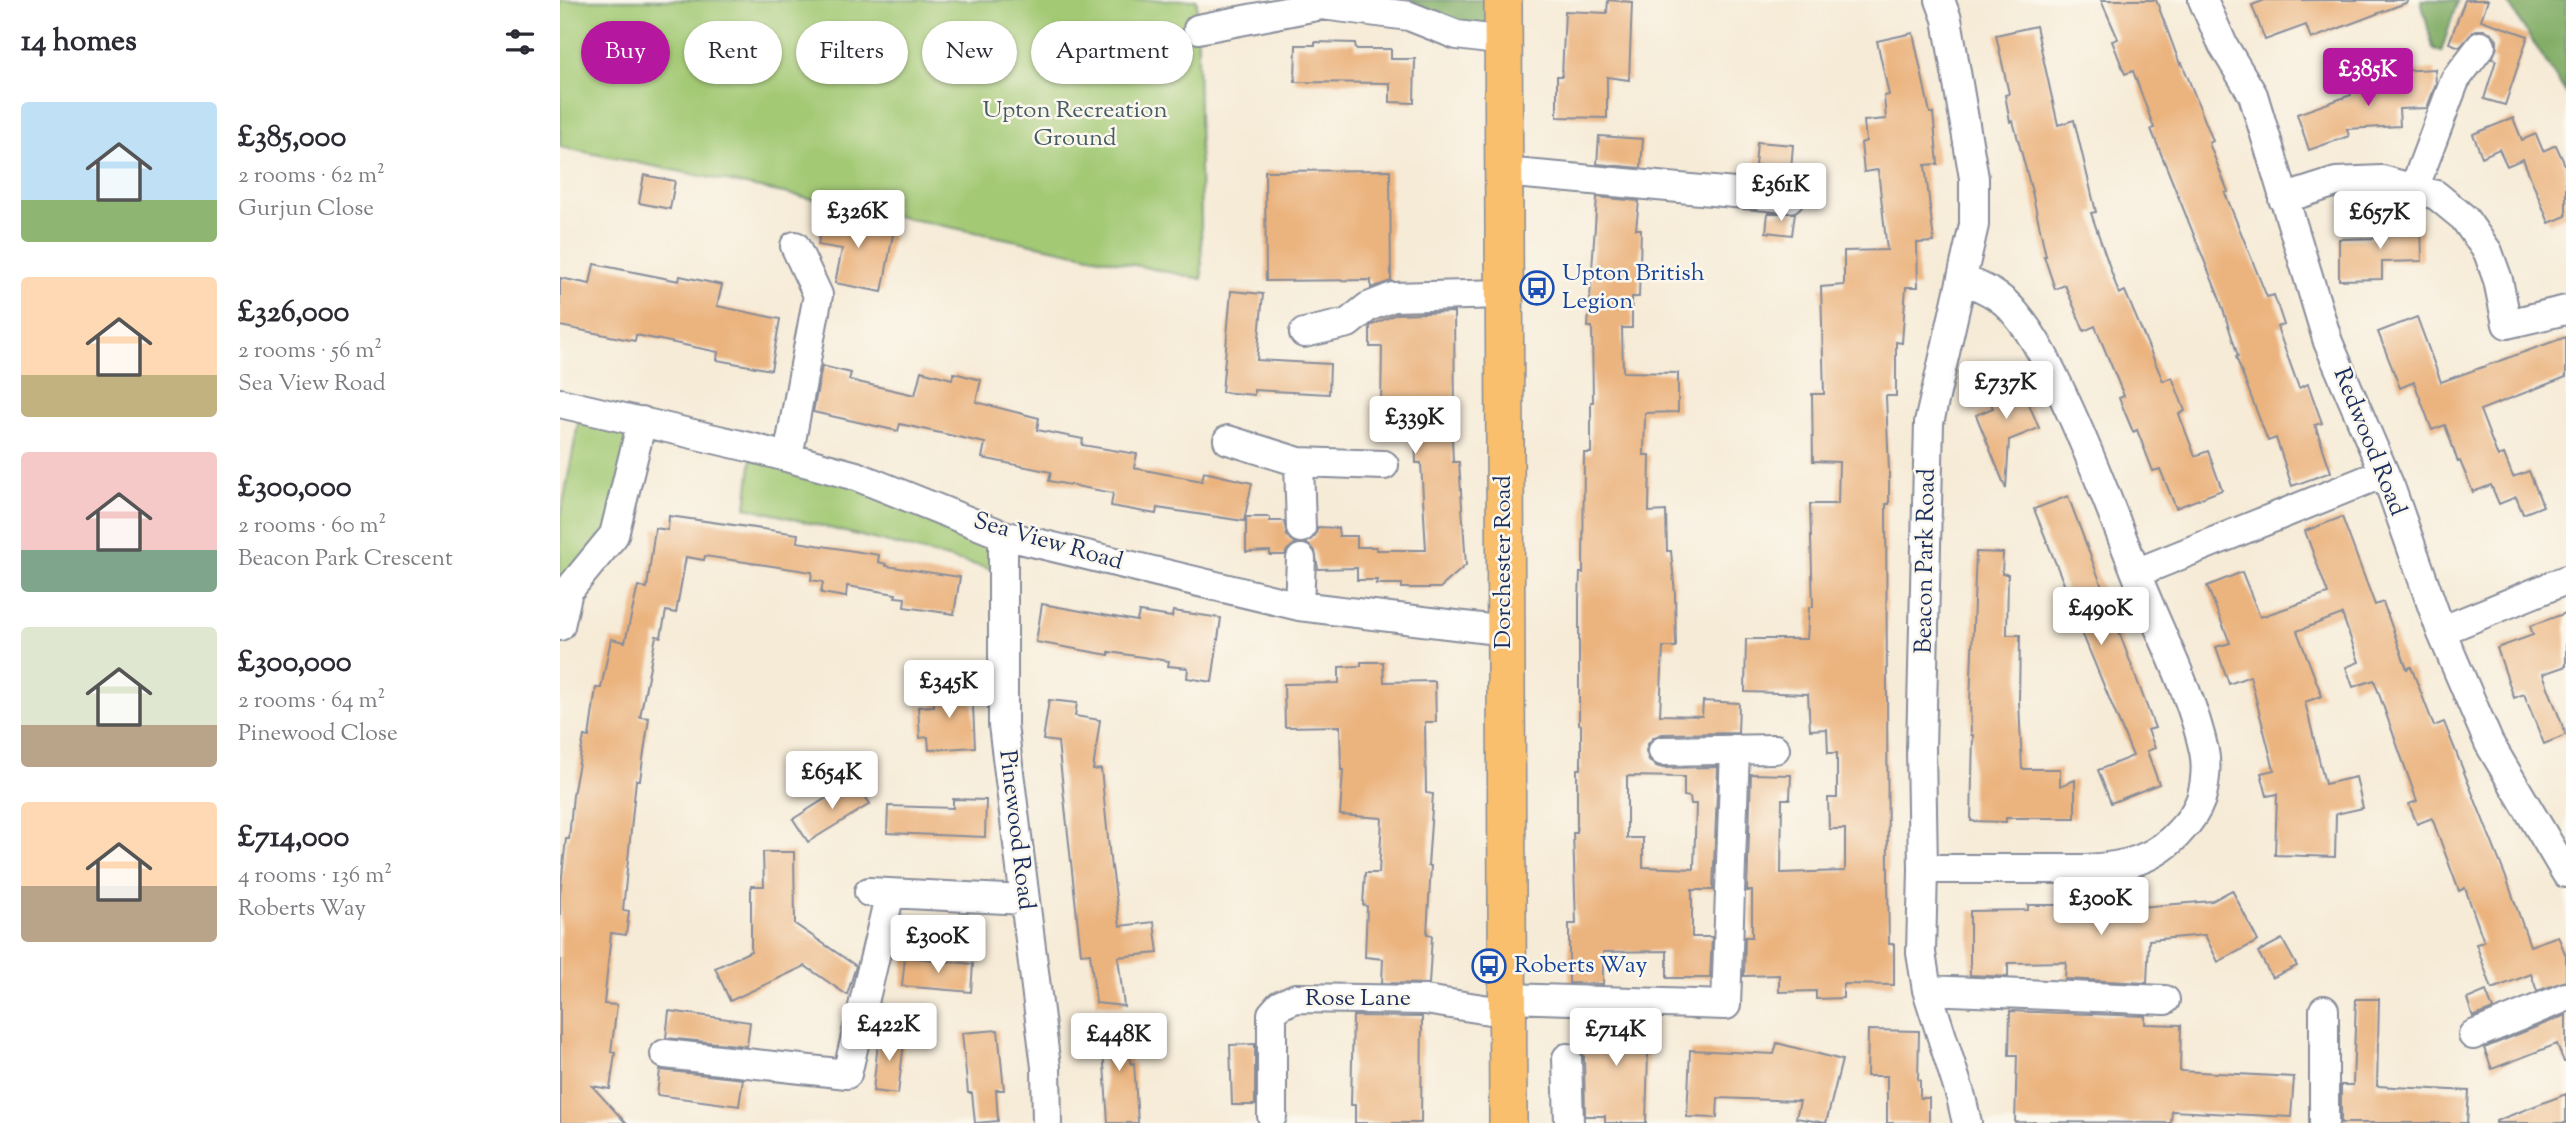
<!DOCTYPE html>
<meta charset="utf-8">
<style>
:root{--surface:#fff;--page:#f7f7f7;--text:#2b2b33;--muted:#7c7c81;--accent:#b5179e}
body{margin:0;font-family:"Sorts Mill Goudy",serif;background:var(--page);color:var(--text);height:100vh;display:flex;flex-direction:column;font-size:26px;white-space:nowrap}
*{box-sizing:border-box;margin:0}
p{font-size:23px;color:var(--muted)}
.icon{flex:none;width:38px;height:38px;fill:none;stroke:currentColor;stroke-width:2;stroke-linecap:round;stroke-linejoin:round}
.map{position:relative;flex:1;overflow:hidden}
.side{display:flex;flex-direction:column;background:var(--surface);width:560px}
.side>*{flex:none}
.top-card{position:absolute;left:21px;top:21px;width:665px;height:63px;display:flex;gap:14px}
.price{position:absolute;translate:-50% -60px;padding:0 16px;border-radius:7px;background:#fff;color:#222;font-size:23px;line-height:46px;filter:drop-shadow(0 2px 4px #0008)}
.price::after{content:'';position:absolute;left:50%;top:42px;width:21px;height:16px;margin-left:-10px;background:inherit;clip-path:polygon(0 0,100% 0,50% 100%)}
.price.current{background:var(--accent);color:#fff}
ul{padding:0;list-style:none}
li{display:flex;align-items:center;gap:21px;height:175px;padding:0 21px}
li span{display:grid;place-items:center;flex:none;width:196px;height:140px;border-radius:7px;color:#555}
li>.icon{margin-inline-start:auto}
span .icon{width:84px;height:84px;fill:#fffc;stroke-width:1}
li b{font-size:30px}
h2{display:flex;justify-content:space-between;align-items:center;height:84px;padding:0 21px;font-size:30px}
.chip{padding:0 24px;border-radius:32px;background:var(--surface);box-shadow:0 2px 5px #0004;font-size:24px;line-height:63px}
.chip.current{background:var(--accent);color:#fff}
main{display:flex;flex:1;min-height:0}
.map>svg:first-child{display:block}
.green{fill:#a3c974;stroke:#5f7c69;stroke-width:2}
.forest{fill:#82ad66;stroke:#4e6e62;stroke-width:2}
.building{fill:#ebb47f;fill-rule:evenodd}
.lines{fill:none;stroke-linecap:round;stroke-linejoin:round}
.minor-casing{stroke:#888d9a;stroke-width:32}
.major-casing{stroke:#888d9a;stroke-width:40}
.minor{stroke:#fff;stroke-width:28}
.major{stroke:#f9bf6c;stroke-width:37}
.labels{text-anchor:middle;dominant-baseline:central;stroke-width:5;stroke-linejoin:round;paint-order:stroke}
.park-label{font-size:24px;fill:#445d65;stroke:#fbf7ec}
.transit-label{font-size:24px;fill:#164399;stroke:#fbf7ec;text-anchor:start}
.street-label{font-size:24px;fill:#1b2f5e;stroke:#fbf7ec}
</style>
<main>
<section class="side">
<h2>14 homes<svg class="icon" aria-label="filters" viewBox="0 0 24 24"><path d="M4 7h16M4 17h16"/><circle cx="9" cy="7" r="2"/><circle cx="15" cy="17" r="2"/></svg></h2>
<ul>
<li><span style="background:linear-gradient(#bfe0f5 70%,#8fb573 0)"><svg class="icon" aria-label="home" viewBox="0 0 24 24"><path d="M3 11l9-7 9 7M6 9v11h12V9"/></svg></span><div><b>£385,000</b><p>2 rooms · 62 m²</p><p>Gurjun Close</p></div></li>
<li><span style="background:linear-gradient(#ffd9b3 70%,#c2b280 0)"><svg class="icon" aria-label="home" viewBox="0 0 24 24"><path d="M3 11l9-7 9 7M6 9v11h12V9"/></svg></span><div><b>£326,000</b><p>2 rooms · 56 m²</p><p>Sea View Road</p></div></li>
<li><span style="background:linear-gradient(#f6c9c9 70%,#7fa58c 0)"><svg class="icon" aria-label="home" viewBox="0 0 24 24"><path d="M3 11l9-7 9 7M6 9v11h12V9"/></svg></span><div><b>£300,000</b><p>2 rooms · 60 m²</p><p>Beacon Park Crescent</p></div></li>
<li><span style="background:linear-gradient(#dfe7d0 70%,#b9a48a 0)"><svg class="icon" aria-label="home" viewBox="0 0 24 24"><path d="M3 11l9-7 9 7M6 9v11h12V9"/></svg></span><div><b>£300,000</b><p>2 rooms · 64 m²</p><p>Pinewood Close</p></div></li>
<li><span style="background:linear-gradient(#ffd9b3 60%,#b9a48a 0)"><svg class="icon" aria-label="home" viewBox="0 0 24 24"><path d="M3 11l9-7 9 7M6 9v11h12V9"/></svg></span><div><b>£714,000</b><p>4 rooms · 136 m²</p><p>Roberts Way</p></div></li>
</ul>
</section>
<div class="map">
<svg width="2006" height="1123" viewBox="0 0 2006 1123">
<rect width="100%" height="100%" fill="#fbf7ec"/>
<filter id="ink" filterUnits="userSpaceOnUse"><feTurbulence type="fractalNoise" baseFrequency=".0143" numOctaves="2"/><feDisplacementMap in="SourceGraphic" scale="14" xChannelSelector="R" yChannelSelector="G"/><feConvolveMatrix kernelMatrix="1 2 1 2 8 2 1 2 1" color-interpolation-filters="sRGB"/></filter>
<filter id="wash" filterUnits="userSpaceOnUse"><feTurbulence type="fractalNoise" baseFrequency=".00686" numOctaves="4" result="noise"/><feDisplacementMap in="SourceGraphic" scale="28" xChannelSelector="R" yChannelSelector="G"/><feGaussianBlur stdDeviation="1.57" result="paint"/><feColorMatrix in="noise" values="0 0 0 0 0 0 0 0 0 0 0 0 0 0 0 0 0 1.4 0 .05"/><feComposite in="paint" operator="in"/></filter>
<g filter="url(#wash)">
<rect width="100%" height="100%" fill="#f6ebd7"/>
<path class="green" d="M0 0H637L642 279 0 147Z
M21 408 82 421 54 535 0 601V520Z
M193 448 443 535V572L186 507Z"/>
<path class="forest" d="M850 0H943L944 41 849 16Z
M1861 0H1898L1881 52 1873 48Z
M1946 0H2006V93Z"/>
<g id="blocks">
<path class="building" d="M1048 0 1072 2 1069 80 1047 77V118L997 117V76H1002L1005 11 1047 13Z
M1541 0H1596L1620 64 1622 63 1653 141 1649 143 1668 192 1665 193 1707 297 1714 295 1724 325 1717 327 1739 388 1748 384 1762 423 1755 425 1771 472 1732 486 1716 438 1708 441 1676 357 1678 356 1659 297 1591 129 1594 128 1573 71 1565 74 1552 41 1558 39Z
M1705 0H1848V2L1751 39 1746 25 1705 40 1692 5Z
M1905 0H1928L1921 20 1968 36 1945 105 1924 99 1936 60 1932 59 1937 47V40L1932 33 1924 30H1915L1900 47 1889 43Z
M1476 26 1498 125 1514 120 1536 212 1531 213 1559 294 1565 291 1603 381 1612 377 1625 411 1619 414 1635 456 1648 451 1662 490 1616 508 1600 469 1593 471 1577 430 1573 432 1559 398 1564 396 1535 326 1524 331 1505 285 1495 289 1484 256H1486L1472 192 1453 121 1450 122 1445 95 1449 94 1436 35Z
M1353 33 1370 113H1373L1378 164 1365 165 1374 242 1357 243 1358 287H1346L1342 343 1336 342V396H1326L1329 471V504H1326L1328 880 1329 944H1334V985L1283 984V998L1256 999V991L1219 992V975L1184 976 1185 937H1192V891H1187L1191 774 1231 775 1230 799H1222L1221 873 1285 871V829H1269L1268 798H1277V753H1268L1267 729 1250 730 1248 694 1185 692 1186 639H1247L1249 607H1253L1250 504H1278L1279 462 1253 461 1252 394H1264L1261 287 1284 285V251L1327 250 1318 170 1304 172 1301 143 1306 141 1304 121 1326 119 1324 96 1329 95 1317 41Z
M755 42 795 43 796 49H831V59H855L854 103 830 102V83L735 82 736 45H755Z
M1875 69 1876 83 1867 108 1839 109 1840 126 1787 129 1789 136 1749 150 1737 114 1791 95V89L1837 86V71Z
M1953 118 1962 140 1976 134 1983 151 1996 145 2006 167V216L1989 223 1963 159 1947 166 1939 149 1922 157 1913 134Z
M1039 136 1083 139 1081 168 1037 164Z
M1197 142 1233 145 1231 169 1195 166Z
M830 170 831 281 811 288V280L706 281 705 171Z
M84 175 115 181 110 209 79 203Z
M1037 197 1079 201 1076 229H1081L1079 297H1072V328H1062L1063 372 1118 373V412L1085 413 1084 455H1090L1089 512 1106 511 1107 551H1111L1115 594 1116 647H1103L1100 715 1142 716 1143 701 1179 703 1178 733 1102 734 1094 737 1088 744 1086 751 1089 760 1096 766 1103 768 1158 767 1153 890H1132V937H1152L1150 978H1107V951L1043 952V984L1009 983V924H1016L1013 833H1017V769H1021V725L1019 724V599L1020 573H1023L1024 453H1031V402H1033L1032 327H1028ZM1067 776 1124 777V796L1130 797 1131 804H1136L1134 869 1083 867V838H1067Z
M264 210 293 216 292 220 334 229 322 292 275 283 282 249 258 245Z
M1208 213H1235L1232 235 1206 232Z
M1861 222 1862 261 1822 262V279L1779 280V239L1822 238 1821 223Z
M34 264 119 281 120 276 162 285 157 306 220 319 211 370 157 360 158 352 76 335 75 341 0 326V278L30 284Z
M671 291 703 294 697 360 770 364 769 394 694 390V395L662 392Z
M894 312 895 415H891L893 462H899L906 565 880 588H842V584H816L817 580H797V568L758 569 755 551 746 543 755 536 758 527 778 528 779 536H797V547H816V550H866L861 463H856L854 405H821L822 347H810V326L836 314Z
M1857 317 1881 382 2006 337V377L1920 410 1938 457 1944 454 1953 477 1969 471 1983 506 1963 514 1956 497 1939 504 1931 485 1913 492 1900 461 1898 462 1885 425 1872 430 1854 382 1840 388 1818 332Z
M262 366 291 373 289 380 355 395 361 371 392 379 394 373 421 380 416 402 479 418 477 430 523 439 522 445 577 454 574 468 642 481 644 472 692 483 684 521 597 508 596 514 551 506 553 493 489 481 491 472 422 458 425 443 340 424 338 431 253 412Z
M1458 378 1479 428 1449 440 1446 489 1416 415 1433 408 1425 391Z
M1508 496 1595 728 1588 730 1595 748 1587 751 1599 784 1551 803 1538 770 1573 756 1516 618 1504 623 1493 594 1506 589 1474 509Z
M109 516 238 534 237 542 319 555 318 562 326 564V566L400 577 394 614 344 607 345 598 335 597 336 594 287 586 286 597 261 593 263 582 251 580 252 572 145 556 144 560 126 557 116 613 106 611 101 637 96 636 80 717 89 718 80 780H76L63 910 69 911 66 935 51 933 44 1004 57 1005 51 1052 55 1053 50 1089 32 1086 66 1123H0V894L6 839H9L13 795 24 736 29 737 36 688H41L51 639 65 642 78 586 87 588 95 528 108 530Z
M686 517H710V521H724L727 536 736 543 727 550 725 555H710V551L686 552Z
M1782 517 1815 605 1823 602 1847 669 1851 667 1874 726 1884 722 1947 880 1970 946 1998 936 2006 956V981L1977 991 1971 974 1932 989 1916 944 1924 942 1905 888 1899 891 1872 818 1857 824 1849 804 1857 801 1814 680 1793 687 1786 667 1799 662 1782 614 1737 631 1762 696 1745 702 1765 784 1796 777 1803 808 1776 814 1775 857 1715 855 1717 794 1707 796 1701 773 1714 770 1690 676 1669 684 1656 647 1670 643 1647 586 1682 572 1700 617 1768 594 1745 531Z
M1416 552 1443 553 1442 574H1448L1447 635H1460L1459 701 1462 769H1500V786L1515 780V818H1446V822L1411 821 1413 735H1411L1410 702Z
M482 604 577 621 579 612 612 617 613 611 661 618 652 682 627 678 628 668 608 666 609 661 549 652V655L476 642Z
M2006 613V666L1983 674 2006 735 1984 744 1964 694 1954 698 1937 648 1973 635 1970 626Z
M801 662H823L824 682 875 681 876 722H865L866 793 873 794 868 866H871L867 934 872 935 869 984 822 983 823 959 805 957 807 906 803 905 805 873H819L822 818 780 815 783 770H781L780 726 725 727 724 684 779 683V667L801 666Z
M412 688 415 747 369 750 368 737 360 738 358 707 374 706 373 691Z
M489 700 517 703 515 716 540 720 533 770 541 769 551 868 552 867 560 926 594 922 598 953 558 957 564 1006 536 1003 530 953 521 954 498 742 483 740Z
M295 780 310 804 248 842 233 819Z
M393 799 426 800 425 837 327 833 328 806 393 808Z
M203 852H234L235 924 296 966 287 995 245 966 170 1001 155 968 191 951V886H204Z
M1672 890 1698 941 1658 962 1645 935 1589 940 1587 983 1505 979 1506 962 1448 963V977L1410 975V911L1468 910V905H1504V907H1556V909L1652 901Z
M1722 939 1737 966 1712 978 1698 952Z
M345 957 413 964 411 992 342 986Z
M1926 991 1933 1009 1913 1017 1907 999Z
M1796 999H1819L1817 1086 1909 1091 1907 1123H1781V1085H1793Z
M109 1011 190 1022 187 1046 106 1038Z
M1450 1011 1585 1016V1024L1621 1025 1620 1071 1734 1077 1731 1117 1612 1111 1611 1123 1455 1122 1457 1055H1449Z
M2006 1015V1062H2004L1997 1044 1932 1069 1924 1048Z
M793 1016 862 1017 861 1123H795V1105H791Z
M1021 1017 1089 1019 1086 1123H1045V1116H1025L1024 1057 1020 1044Z
M566 1018 571 1064 574 1063 578 1123H548L541 1020Z
M438 1030 444 1090H436L438 1121 415 1123 412 1093H408L402 1033Z
M1308 1030 1359 1031 1358 1080H1360V1098H1369V1123H1327V1076H1307Z
M319 1032 345 1034 338 1094 313 1091Z
M1217 1043 1282 1060 1266 1123 1236 1118 1240 1101 1158 1098 1157 1118 1127 1117 1130 1050 1214 1054Z
M695 1044V1105H672L670 1045Z
M100 1070 183 1079 179 1106 97 1095Z
M2006 1094V1123H1936V1121Z"/>
</g>
</g>
<g filter="url(#ink)">
<use href="#blocks" fill-opacity="0" stroke="#888d9a" stroke-width="2"/>
<g class="lines">
<defs>
<path id="minor" d="M1380 0 1387 19 1414 178V225L1369 423 1361 749 1363 869 1361 953 1367 990 1401 1097 1407 1123
M1643 0 1663 45 1693 95 1768 342 1831 489 1881 631 1929 743 2006 873
M638 29 762 5 849 16 897 35 944 41
M943 172 1229 198
M1854 189 1895 80 1921 46
M1723 199 1776 182 1822 180 1876 195 1904 218 1928 252 1938 280 1947 324 2006 310
M744 333 788 323 808 307 833 297 943 294
M0 403 193 448 296 476 443 535 739 606 945 631
M668 440 739 462 824 465
M228 457 258 295 235 246
M739 462 741 528
M443 535V725L486 1067 487 1123
M1576 573 1824 473
M739 606 741 559
M0 626 8 591 54 535 82 421
M1881 631 2006 580
M1103 751 1215 749
M1363 869H1526C1564 867 1596 860 1621 830 1629 822 1637 810 1641 799 1645 785 1647 766 1644 751 1631 691 1598 630 1576 573 1553 515 1532 457 1505 400 1491 370 1477 339 1455 313 1441 295 1423 288 1403 279
M309 892 465 900
M1367 990 1605 1000
M949 998 1166 1005 1175 749
M1913 1035 2006 997
M105 1054 287 1074 330 893
M1007 1058 1009 1123
M712 1116V1014L720 1005 736 998 865 1000 949 1013
M1764 1123V1010"/>
<path id="major" d="M943 0 948 1123"/>
</defs>
<use href="#minor" class="minor-casing"/>
<use href="#major" class="major-casing"/>
<use href="#minor" class="minor"/>
<use href="#major" class="major"/>
</g>
</g>
<defs>
<symbol id="bus-ring" viewBox="-11 -11 22 22"><circle r="9.5" fill="#fbf7ec" stroke="#1a4fb4" stroke-width="1.5"/><path d="M-5-6H5V4H4V6H2V4H-2V6H-4V4H-5ZM-3.5-4V0h7V-4ZM-3.5 1.2v1.5H-2V1.2ZM2 1.2v1.5H3.5V1.2Z" fill="#1a4fb4"/></symbol>
</defs>
<g fill-rule="evenodd">
<use href="#bus-ring" x="958" y="269" width="38" height="38"/>
<use href="#bus-ring" x="910" y="947" width="38" height="38"/>
</g>
<g class="labels">
<g class="park-label">
<text x="515" y="111">Upton Recreation<tspan x="515" dy="28">Ground</tspan></text>
</g>
<g class="transit-label">
<text x="1002" y="274">Upton British<tspan x="1002" dy="28">Legion</tspan></text>
<text x="954" y="966">Roberts Way</text>
</g>
<g class="street-label">
<text transform="translate(1809 442) rotate(68)">Redwood Road</text>
<text transform="translate(488 542) rotate(16)">Sea View Road</text>
<text transform="translate(1366 561) rotate(-89)">Beacon Park Road</text>
<text transform="translate(944 562) rotate(-90)">Dorchester Road</text>
<text transform="translate(456 830) rotate(83)">Pinewood Road</text>
<text x="798" y="999">Rose Lane</text>
</g>
</g>
</svg>
<b class="price current" style="left:1808px;top:108px">£385K</b>
<b class="price" style="left:1221px;top:223px">£361K</b>
<b class="price" style="left:298px;top:250px">£326K</b>
<b class="price" style="left:1820px;top:251px">£657K</b>
<b class="price" style="left:1446px;top:421px">£737K</b>
<b class="price" style="left:855px;top:456px">£339K</b>
<b class="price" style="left:1541px;top:647px">£490K</b>
<b class="price" style="left:389px;top:720px">£345K</b>
<b class="price" style="left:272px;top:811px">£654K</b>
<b class="price" style="left:1541px;top:937px">£300K</b>
<b class="price" style="left:378px;top:975px">£300K</b>
<b class="price" style="left:329px;top:1063px">£422K</b>
<b class="price" style="left:1056px;top:1068px">£714K</b>
<b class="price" style="left:559px;top:1073px">£448K</b>
<div class="top-card">
<a class="chip current">Buy</a>
<a class="chip">Rent</a>
<a class="chip">Filters</a>
<a class="chip">New</a>
<a class="chip">Apartment</a>
</div>
</div>
</main>
